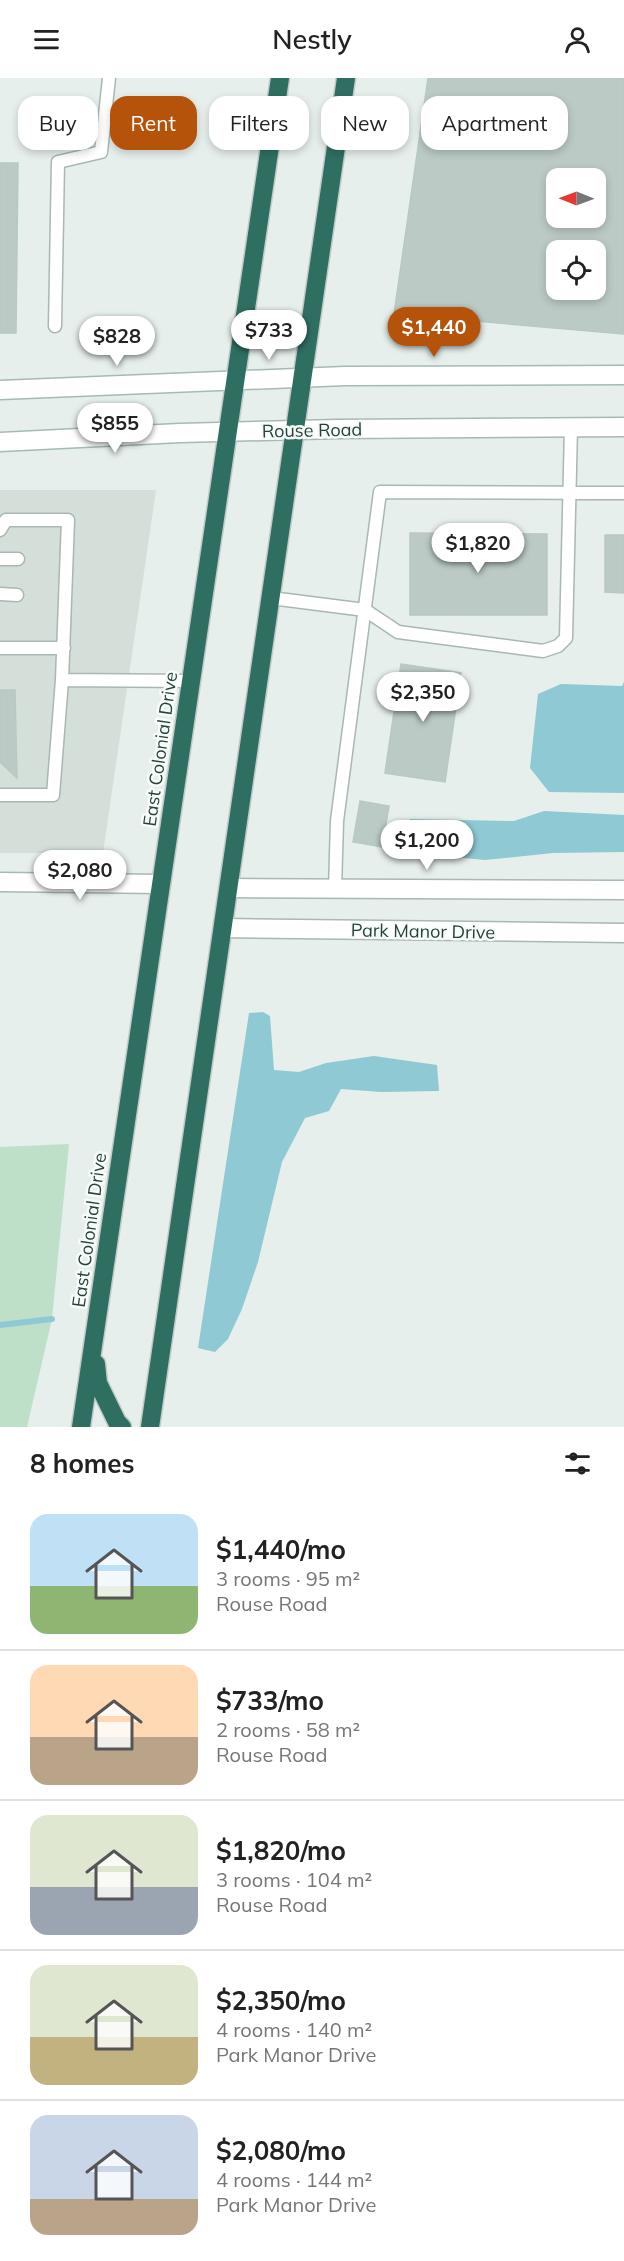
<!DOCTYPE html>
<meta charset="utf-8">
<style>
:root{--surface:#fff;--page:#f2f2f2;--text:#222;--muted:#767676;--line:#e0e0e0;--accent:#b45309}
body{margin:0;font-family:Mulish,sans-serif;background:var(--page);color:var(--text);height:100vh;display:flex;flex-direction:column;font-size:22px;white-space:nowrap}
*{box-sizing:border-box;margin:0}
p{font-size:20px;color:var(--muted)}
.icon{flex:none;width:33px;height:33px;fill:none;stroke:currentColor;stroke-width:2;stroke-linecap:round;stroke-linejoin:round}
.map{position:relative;height:1349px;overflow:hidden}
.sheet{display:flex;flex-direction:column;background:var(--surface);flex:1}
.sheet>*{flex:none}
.hud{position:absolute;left:18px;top:18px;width:588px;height:54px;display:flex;gap:12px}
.needle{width:39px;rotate:271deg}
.buttons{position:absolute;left:546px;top:90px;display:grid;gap:12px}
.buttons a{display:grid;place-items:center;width:60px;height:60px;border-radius:12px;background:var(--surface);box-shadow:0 3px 9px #0003;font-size:30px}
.price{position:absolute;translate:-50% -51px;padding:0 14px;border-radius:21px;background:#fff;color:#222;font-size:20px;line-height:39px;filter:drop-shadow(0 2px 3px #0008)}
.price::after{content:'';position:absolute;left:50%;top:36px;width:18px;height:14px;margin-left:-9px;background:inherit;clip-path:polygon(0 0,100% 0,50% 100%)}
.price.active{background:var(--accent);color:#fff}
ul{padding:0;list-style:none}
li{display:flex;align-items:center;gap:18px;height:150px;padding:0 30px}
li+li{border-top:2px solid var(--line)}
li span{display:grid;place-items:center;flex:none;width:168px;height:120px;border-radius:18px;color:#555}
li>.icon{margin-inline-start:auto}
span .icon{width:72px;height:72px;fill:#fffc;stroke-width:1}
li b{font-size:26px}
h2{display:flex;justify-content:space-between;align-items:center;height:72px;padding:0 30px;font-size:26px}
.pill{padding:0 21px;border-radius:18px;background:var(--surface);box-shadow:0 3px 9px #0003;font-size:21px;line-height:54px}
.pill.active{background:var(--accent);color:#fff}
header{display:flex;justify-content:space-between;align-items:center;height:78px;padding:0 30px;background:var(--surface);font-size:27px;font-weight:600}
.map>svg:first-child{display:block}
.built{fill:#d4dfda}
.green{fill:#bfe0c8}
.water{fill:#8ec9d4}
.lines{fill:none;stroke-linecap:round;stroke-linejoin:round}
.stream{stroke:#8ec9d4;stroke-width:6}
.building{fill:#bbcac4;stroke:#b8c9c2;stroke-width:1.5;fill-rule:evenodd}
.lane-casing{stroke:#a8b8b2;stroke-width:15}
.street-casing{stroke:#a8b8b2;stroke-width:21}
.secondary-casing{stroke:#a4bbb3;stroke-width:21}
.highway-casing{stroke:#c2cac8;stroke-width:21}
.lane{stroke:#fff;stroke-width:12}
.street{stroke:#fff;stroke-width:18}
.secondary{stroke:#fff;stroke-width:18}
.highway{stroke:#2f6f62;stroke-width:18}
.labels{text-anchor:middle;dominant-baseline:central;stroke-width:5;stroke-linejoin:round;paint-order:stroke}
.street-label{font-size:18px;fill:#24423a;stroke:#f7fbf9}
</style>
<header><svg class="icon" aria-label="menu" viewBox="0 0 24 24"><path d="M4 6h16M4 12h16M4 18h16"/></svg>Nestly<svg class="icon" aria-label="person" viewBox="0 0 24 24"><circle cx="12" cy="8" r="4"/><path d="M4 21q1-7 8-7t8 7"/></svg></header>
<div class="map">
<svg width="624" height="1349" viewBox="0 0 624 1349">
<rect width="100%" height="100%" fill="#e6efeb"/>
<path class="built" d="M0 412H156L103 775H0Z"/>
<path class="green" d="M69 1066 52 1241 27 1349H0V1069Z"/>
<path class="water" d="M624 604V715L549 714 530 690 538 616 561 606 622 608Z
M544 733 624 737V774L553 775 485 782 401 774 410 741 514 743Z
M263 934 270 938 274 992 299 994 326 985 374 978 437 987 439 1013 381 1014 341 1011 329 1033 305 1040 282 1084 258 1184 242 1231 228 1261 215 1274 198 1270 249 935Z"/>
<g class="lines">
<path class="stream" d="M0 1247 52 1241"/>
</g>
<path class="building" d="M428 0H624V256L394 236ZM556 100H596V140H556ZM556 172H596V212H556Z
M0 85H18L16 255H0Z
M410 455 547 456V537H410Z
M605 457H624V515L605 514Z
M401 586 461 595 445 704 385 695Z
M0 612H15L17 700 0 684Z
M360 723 389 728 382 769 353 764Z"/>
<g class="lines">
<defs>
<path id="lane" d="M55 248 58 84 101 74 109 0
M0 452 6 442H68L62 602
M0 481H18
M0 516 17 517
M271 520 365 532 398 554 543 573 558 568 566 560 571 349
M0 570H64
M0 717H53L62 602 191 603
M335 811 337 743 380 414 624 415"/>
<path id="street" d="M0 804 161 806
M229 810 624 812
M223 850 624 855"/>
<path id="secondary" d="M0 312 345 298 624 297
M0 364 180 355 338 351 624 349"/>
<path id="highway" d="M96 1286 98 1305 117 1344 122 1349
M81 1349 280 0
M150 1349 346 0"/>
</defs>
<use href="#lane" class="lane-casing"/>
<use href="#street" class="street-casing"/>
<use href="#secondary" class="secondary-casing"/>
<use href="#highway" class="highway-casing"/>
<use href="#lane" class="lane"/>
<use href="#street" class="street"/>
<use href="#secondary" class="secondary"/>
<use href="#highway" class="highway"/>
</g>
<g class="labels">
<g class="street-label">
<text transform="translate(312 352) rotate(-1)">Rouse Road</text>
<text transform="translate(160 671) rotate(-82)">East Colonial Drive</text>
<text transform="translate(423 853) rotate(1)">Park Manor Drive</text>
<text transform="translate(89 1152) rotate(-82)">East Colonial Drive</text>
</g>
</g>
</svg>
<div class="buttons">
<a><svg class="needle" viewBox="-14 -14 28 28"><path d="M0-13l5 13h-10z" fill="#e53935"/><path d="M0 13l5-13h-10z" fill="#767676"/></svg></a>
<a><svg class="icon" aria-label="locate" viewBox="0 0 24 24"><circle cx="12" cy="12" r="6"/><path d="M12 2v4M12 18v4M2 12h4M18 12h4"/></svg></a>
</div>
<b class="price active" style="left:434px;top:280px">$1,440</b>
<b class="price" style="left:269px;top:283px">$733</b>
<b class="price" style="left:117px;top:289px">$828</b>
<b class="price" style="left:115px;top:376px">$855</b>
<b class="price" style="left:478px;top:496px">$1,820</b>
<b class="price" style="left:423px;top:645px">$2,350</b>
<b class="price" style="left:427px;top:793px">$1,200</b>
<b class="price" style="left:80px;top:823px">$2,080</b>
<div class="hud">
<a class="pill">Buy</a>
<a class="pill active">Rent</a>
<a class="pill">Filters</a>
<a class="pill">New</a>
<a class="pill">Apartment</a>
</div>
</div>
<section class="sheet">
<h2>8 homes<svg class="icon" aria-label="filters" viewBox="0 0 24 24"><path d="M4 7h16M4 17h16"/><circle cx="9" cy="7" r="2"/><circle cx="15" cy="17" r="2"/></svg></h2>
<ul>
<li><span style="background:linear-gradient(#bfe0f5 60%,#8fb573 0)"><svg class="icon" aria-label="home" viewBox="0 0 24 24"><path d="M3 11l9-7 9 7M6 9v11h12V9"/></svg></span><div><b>$1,440/mo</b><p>3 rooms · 95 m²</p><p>Rouse Road</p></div></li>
<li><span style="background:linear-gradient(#ffd9b3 60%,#b9a48a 0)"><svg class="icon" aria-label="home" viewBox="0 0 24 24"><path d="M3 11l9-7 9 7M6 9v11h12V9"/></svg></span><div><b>$733/mo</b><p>2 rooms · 58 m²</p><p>Rouse Road</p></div></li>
<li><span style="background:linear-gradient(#dfe7d0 60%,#9aa5b1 0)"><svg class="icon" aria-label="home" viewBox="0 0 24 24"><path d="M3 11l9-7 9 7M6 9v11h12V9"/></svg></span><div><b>$1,820/mo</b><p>3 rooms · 104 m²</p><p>Rouse Road</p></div></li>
<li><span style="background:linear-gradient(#dfe7d0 60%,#c2b280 0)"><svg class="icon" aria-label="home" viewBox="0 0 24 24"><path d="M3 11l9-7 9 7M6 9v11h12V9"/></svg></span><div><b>$2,350/mo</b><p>4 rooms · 140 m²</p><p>Park Manor Drive</p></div></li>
<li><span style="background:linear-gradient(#c9d6e8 70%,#b9a48a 0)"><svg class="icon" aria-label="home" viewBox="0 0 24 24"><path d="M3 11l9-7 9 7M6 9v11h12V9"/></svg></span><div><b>$2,080/mo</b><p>4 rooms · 144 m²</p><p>Park Manor Drive</p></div></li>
</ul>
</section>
